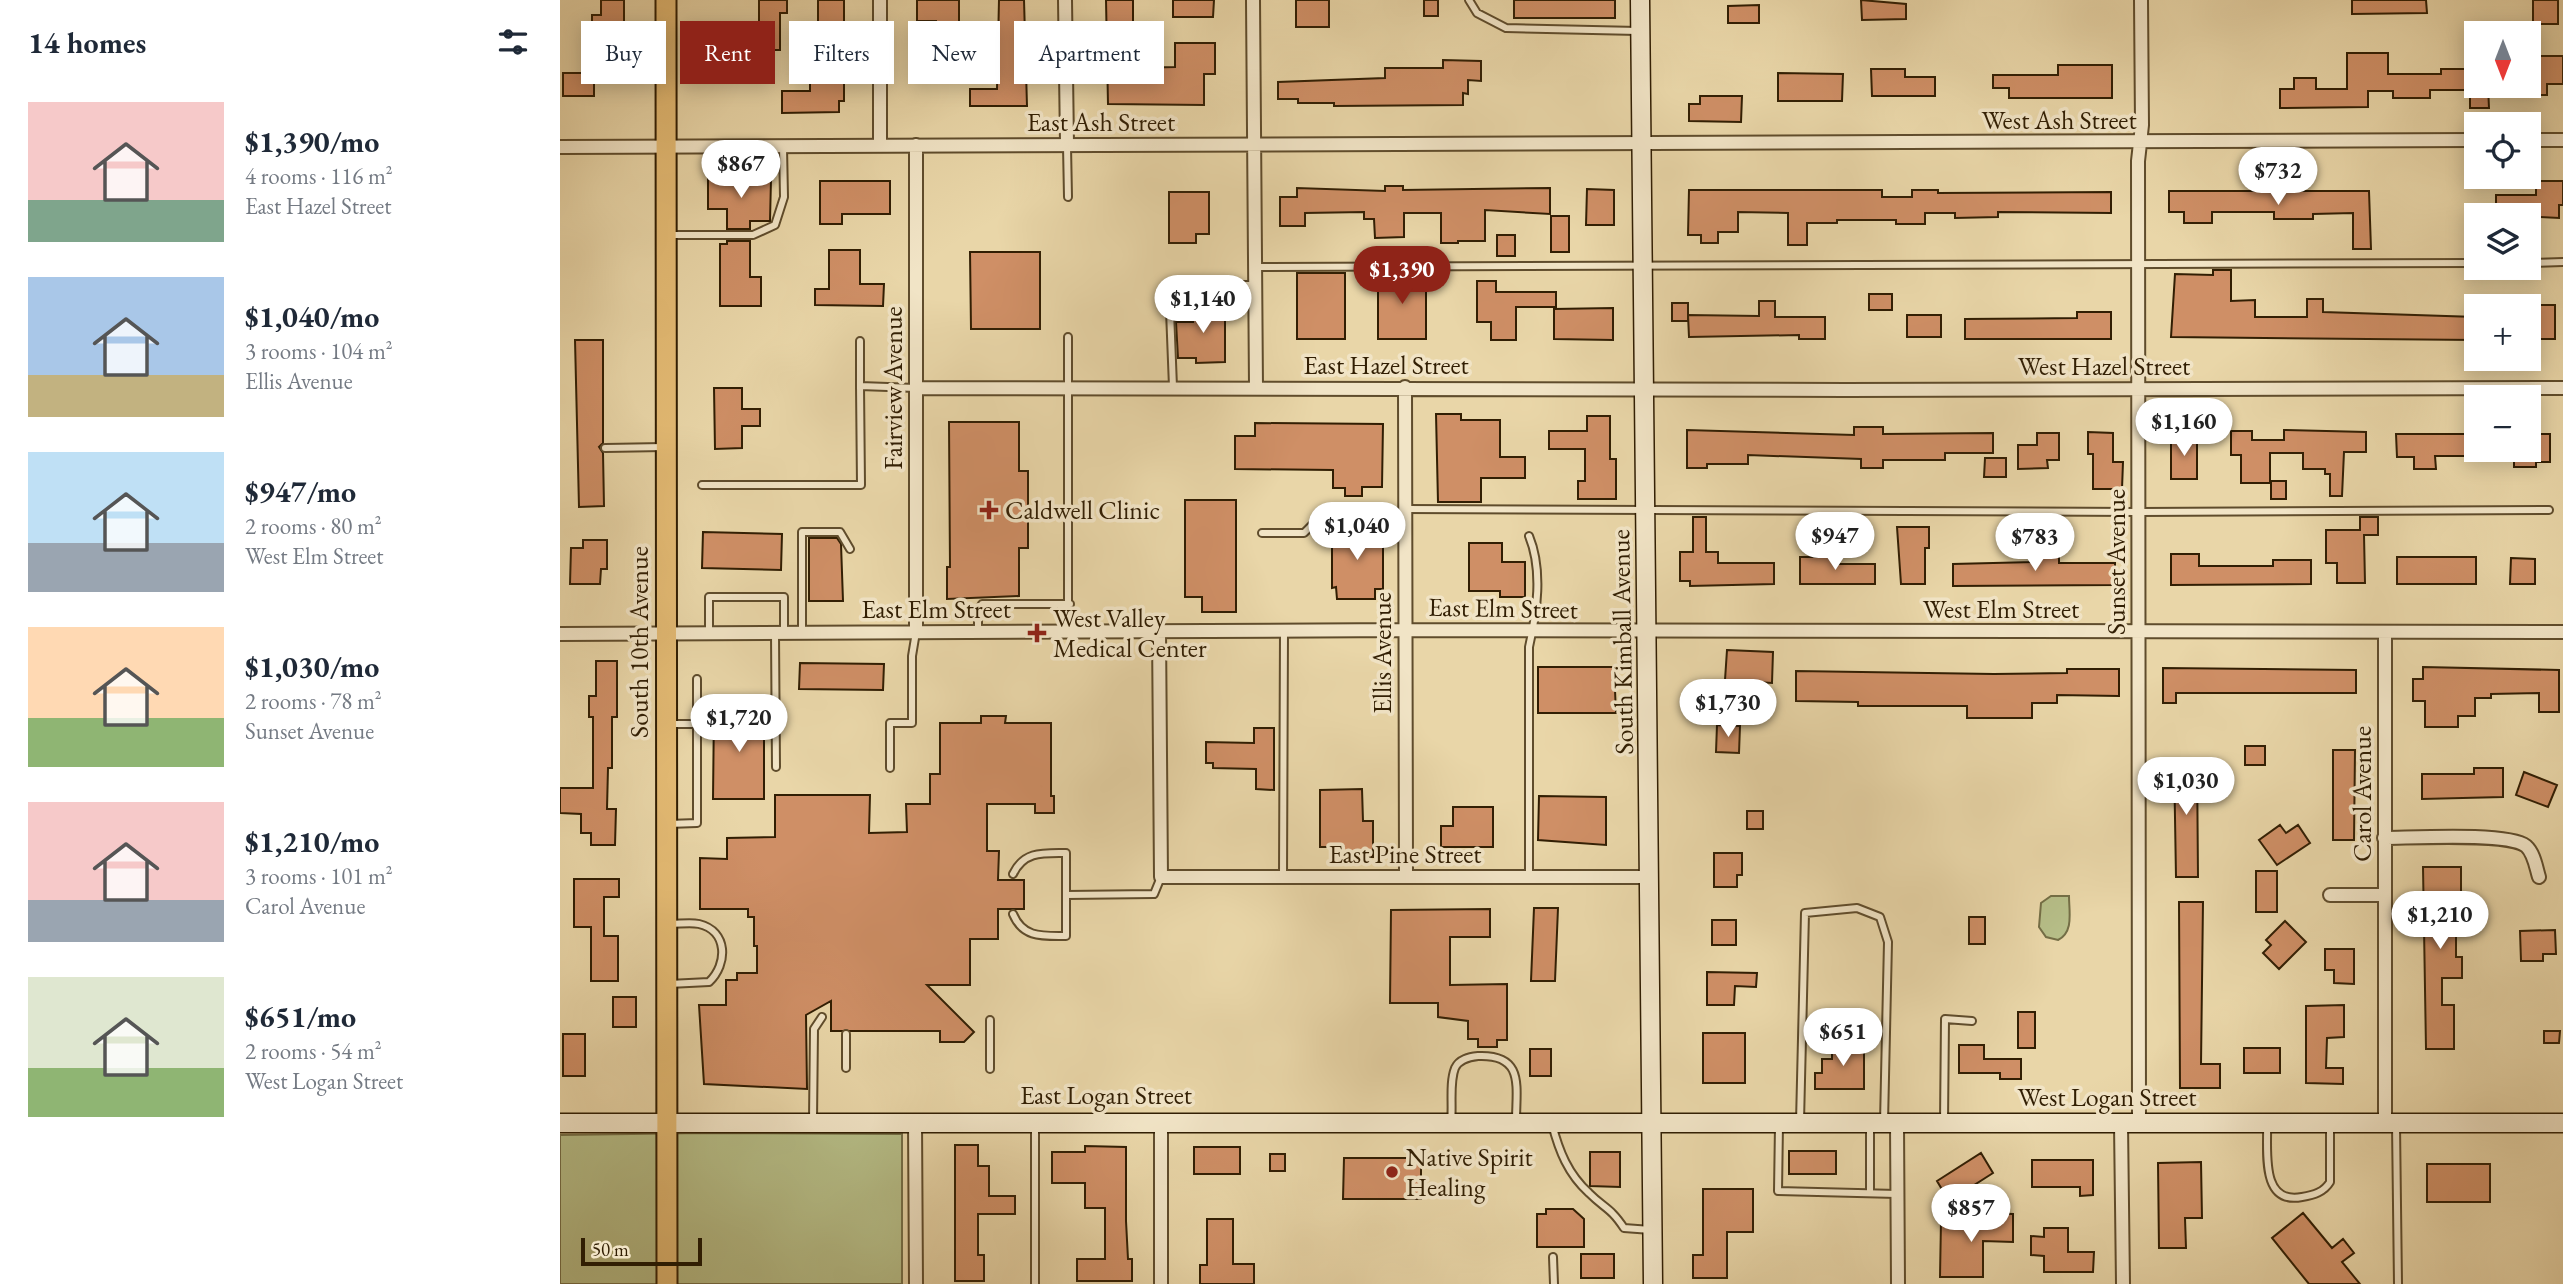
<!DOCTYPE html>
<meta charset="utf-8">
<style>
:root{--surface:#fff;--page:#f2f2f3;--text:#1f2937;--muted:#747a83;--accent:#8f2418}
body{margin:0;font-family:"EB Garamond",serif;background:var(--page);color:var(--text);height:100vh;display:flex;flex-direction:column;font-size:26px;white-space:nowrap}
*{box-sizing:border-box;margin:0}
p{font-size:23px;color:var(--muted)}
.icon{flex:none;width:38px;height:38px;fill:none;stroke:currentColor;stroke-width:2;stroke-linecap:round;stroke-linejoin:round}
.map{position:relative;flex:1;overflow:hidden}
.panel{display:flex;flex-direction:column;background:var(--surface);width:560px}
.panel>*{flex:none}
.hud{position:absolute;left:21px;top:21px;width:665px;height:63px;display:flex;gap:14px}
.needle{width:46px;rotate:180deg}
.buttons{position:absolute;left:1904px;top:21px;display:grid;gap:14px}
.buttons a{display:grid;place-items:center;width:77px;height:77px;border-radius:0px;background:var(--surface);box-shadow:0 4px 18px #0003;font-size:35px}
.scale{position:absolute;left:21px;bottom:18px;width:121px;box-sizing:border-box;padding-left:7px;border:4px solid #311e03;border-top:0;font-size:19px;line-height:24px;white-space:nowrap;color:#311e03;-webkit-text-stroke:5px #f1e4c6;paint-order:stroke}
.price{position:absolute;translate:-50% -60px;padding:0 16px;border-radius:24px;background:#fff;color:#222;font-size:23px;line-height:46px;filter:drop-shadow(0 2px 4px #0008)}
.price::after{content:'';position:absolute;left:50%;top:42px;width:21px;height:16px;margin-left:-10px;background:inherit;clip-path:polygon(0 0,100% 0,50% 100%)}
.price.active{background:var(--accent);color:#fff}
ul{padding:0;list-style:none}
li{display:flex;align-items:center;gap:21px;height:175px;padding:0 28px}
li span{display:grid;place-items:center;flex:none;width:196px;height:140px;border-radius:0px;color:#555}
li>.icon{margin-inline-start:auto}
span .icon{width:84px;height:84px;fill:#fffc;stroke-width:1}
li b{font-size:30px}
h2{display:flex;justify-content:space-between;align-items:center;height:84px;padding:0 28px;font-size:30px}
.chip{padding:0 24px;border-radius:0px;background:var(--surface);box-shadow:0 4px 18px #0003;font-size:24px;line-height:63px}
.chip.active{background:var(--accent);color:#fff}
main{display:flex;flex:1;min-height:0}
.map>svg:first-child{display:block}
.green{fill:#b6be88;stroke:#746e46;stroke-width:2}
.building{fill:#cf8f66;stroke:#311e03;stroke-width:2}
.lines{fill:none;stroke-linecap:round;stroke-linejoin:round}
.lane-casing{stroke:#5f4c2c;stroke-width:10}
.street-casing{stroke:#5f4c2c;stroke-width:16}
.secondary-casing{stroke:#311e03;stroke-width:21}
.primary-casing{stroke:#311e03;stroke-width:23}
.lane{stroke:#f1e4c6;stroke-width:6}
.street{stroke:#f1e4c6;stroke-width:12}
.secondary{stroke:#f1e4c6;stroke-width:18}
.primary{stroke:#e4bb74;stroke-width:19}
.poi-dot{fill:#8f2418;stroke:#f1e4c6;stroke-width:2.5}
.labels{text-anchor:middle;dominant-baseline:central;stroke-width:7;stroke-linejoin:round;paint-order:stroke}
.street-label{font-size:26px;fill:#311e03;stroke:#f1e4c6}
.poi-label{font-size:26px;fill:#311e03;stroke:#f1e4c6;text-anchor:start}
</style>
<main>
<section class="panel">
<h2>14 homes<svg class="icon" aria-label="filters" viewBox="0 0 24 24"><path d="M4 7h16M4 17h16"/><circle cx="9" cy="7" r="2"/><circle cx="15" cy="17" r="2"/></svg></h2>
<ul>
<li><span style="background:linear-gradient(#f6c9c9 70%,#7fa58c 0)"><svg class="icon" aria-label="home" viewBox="0 0 24 24"><path d="M3 11l9-7 9 7M6 9v11h12V9"/></svg></span><div><b>$1,390/mo</b><p>4 rooms · 116 m²</p><p>East Hazel Street</p></div></li>
<li><span style="background:linear-gradient(#a9c7e8 70%,#c2b280 0)"><svg class="icon" aria-label="home" viewBox="0 0 24 24"><path d="M3 11l9-7 9 7M6 9v11h12V9"/></svg></span><div><b>$1,040/mo</b><p>3 rooms · 104 m²</p><p>Ellis Avenue</p></div></li>
<li><span style="background:linear-gradient(#bfe0f5 65%,#9aa5b1 0)"><svg class="icon" aria-label="home" viewBox="0 0 24 24"><path d="M3 11l9-7 9 7M6 9v11h12V9"/></svg></span><div><b>$947/mo</b><p>2 rooms · 80 m²</p><p>West Elm Street</p></div></li>
<li><span style="background:linear-gradient(#ffd9b3 65%,#8fb573 0)"><svg class="icon" aria-label="home" viewBox="0 0 24 24"><path d="M3 11l9-7 9 7M6 9v11h12V9"/></svg></span><div><b>$1,030/mo</b><p>2 rooms · 78 m²</p><p>Sunset Avenue</p></div></li>
<li><span style="background:linear-gradient(#f6c9c9 70%,#9aa5b1 0)"><svg class="icon" aria-label="home" viewBox="0 0 24 24"><path d="M3 11l9-7 9 7M6 9v11h12V9"/></svg></span><div><b>$1,210/mo</b><p>3 rooms · 101 m²</p><p>Carol Avenue</p></div></li>
<li><span style="background:linear-gradient(#dfe7d0 65%,#8fb573 0)"><svg class="icon" aria-label="home" viewBox="0 0 24 24"><path d="M3 11l9-7 9 7M6 9v11h12V9"/></svg></span><div><b>$651/mo</b><p>2 rooms · 54 m²</p><p>West Logan Street</p></div></li>
</ul>
</section>
<div class="map">
<svg width="2003" height="1284" viewBox="0 0 2003 1284">
<rect width="100%" height="100%" fill="#e9d6a8"/>
<filter id="stains"><feTurbulence type="fractalNoise" baseFrequency=".00286" numOctaves="4"/><feColorMatrix values="0 0 0 0 .2 0 0 0 0 .09 0 0 0 0 .02 0 0 0 .5 -.17"/></filter>
<radialGradient id="worn" r=".72"><stop offset=".6" stop-color="#630" stop-opacity="0"/><stop offset="1" stop-color="#630" stop-opacity=".3"/></radialGradient>
<path class="green" d="M1491 896H1509C1509 912 1514 932 1498 940L1486 937 1479 927 1481 903Z
M144 1133 342 1134V1284H0V1135Z"/>
<path class="building" d="M41 0H64V53H32V15H41Z
M199 0H227V13H220V50H214V59H188V27H199Z
M258 0H284V101H279V112L222 113V91H250V55H258Z
M357 0H399V47H376V21H357Z
M439 0H464L467 106H410V89H437Z
M546 0H573V68L615 67V43H655V74H644V105L548 104Z
M613 0H654L653 17H613Z
M736 0H769V27H736Z
M864 0H878V16H864Z
M954 0H1055V18H954Z
M1301 0 1346 4V19L1302 20Z
M1792 0H1866L1867 13 1792 14Z
M1973 0H1998V24H1973Z
M1199 5V23H1168V6Z
M1787 53H1828V74H1881V69H1916V86H1928L1929 108H1910V90H1870V98H1833V91H1808V107L1720 108V89H1734V78H1756V89H1787Z
M1969 56H2003V84H1987V95H1969Z
M883 60 921 61V81L908 80V94L903 93V105L774 106V103H738V99H718V82L825 78V68H883Z
M1498 65H1552V98H1449V88H1433V75H1498Z
M1311 69H1345V77H1375V96H1312Z
M3 73H34V96H3Z
M1218 73 1283 74 1282 101H1218Z
M1140 96H1182L1181 122 1129 121V104H1140Z
M148 179H211L210 221H190V229H167V209H148Z
M260 181H330V214H282V224H260Z
M1976 181H2003V205H1999V218L1936 215V195H1976Z
M825 186H843V190L990 188V214L925 210V241H898V243H881V213H844V237L815 238 814 219H804V212L745 213V226H720V197H737V188L825 191Z
M1027 189 1054 190V225H1026Z
M1129 190H1322V197H1352V190H1378V193L1551 192V213L1438 212V217L1395 218V213H1365V224H1336V220H1277V223H1247V245H1228V213L1178 212V232H1158V243H1141V235H1128Z
M1609 191H1809L1811 249H1793V213L1753 214V219H1714V212H1652V223H1624V212H1609Z
M609 192H649V234H636V243H609Z
M991 216H1009V252H991Z
M937 235H955V256H937Z
M167 241H190V277H201V306H160V244H167Z
M269 250H300V284H324L323 306 255 305V289H269Z
M410 252H480V329H411Z
M1653 270H1671V301L1695 300V317H1747V299H1763V312L1916 317V340L1611 337 1615 274 1653 275Z
M737 273H785V339H737Z
M818 273H866V339H818Z
M917 281H936V292H996V307H956V340H931V322H917Z
M1309 294H1332V310H1309Z
M1199 301H1215V317H1265V339H1239V335L1129 337 1128 315 1199 316Z
M1112 303H1128V321H1112Z
M633 305H665V362L636 363V358H618L616 322H633Z
M1972 305H1995V339H1969V314H1972Z
M1053 308V340L994 339V309Z
M1517 312H1551V339H1405V319L1517 318Z
M1347 315H1381V337H1347Z
M15 340H43V443L39 447 43 453 44 506 19 507Z
M154 388H182V409H200V426H182V448L155 449Z
M876 414H901V420H940V457H965V478H921V502H878Z
M1027 416H1050V459H1056V499H1018V481H1025V449H989V431H1027Z
M389 422H459V471H468V548H459V596L387 599V567H390Z
M695 423 823 424 822 487H802V496H785V488H773V470L675 469V436H695Z
M1294 427H1323V434L1433 433V453H1385V460H1323V468H1301V459L1188 455V464H1147V468H1127V430L1294 435Z
M1724 430 1806 432V452H1784L1782 496H1770V474H1765V469H1743V453H1710V483H1681V455H1671V431H1692V440H1724Z
M1528 432 1553 433V462H1563L1562 489H1533V454H1528Z
M1477 433H1499V460H1487L1488 468 1458 469V445H1477Z
M1836 434H1916V456H1875L1876 469H1854V457H1837Z
M1969 434H1990V462H1976V467H1954V450H1969Z
M1611 438H1637V479H1611Z
M1425 458H1446V477H1424Z
M1711 481H1726V499H1711Z
M625 500H676V612H642V597H625Z
M1133 517H1146V552H1158V563H1214V584L1130 586V581H1120V552H1133Z
M1800 517H1818V535H1804L1805 583H1777V563H1766V530H1800Z
M1337 527H1369V548H1365V584H1341Z
M772 528H823V589H815V599H777L776 587 772 588Z
M143 532 222 534 221 570 142 568Z
M249 538H277L281 544 283 601H249Z
M23 540H47V569H41L40 584H10L11 548H23Z
M909 543H942V562H965V597H940V591H909Z
M1474 551H1499V563H1555V585L1393 586V564L1474 562Z
M1611 554H1639V566H1713V560H1751V584L1611 585Z
M1240 557H1277V564H1315V584H1240Z
M1837 557H1916V584H1837Z
M1951 558 1975 559V584H1950Z
M1167 650 1213 652 1212 683 1165 680Z
M36 661H57V717H52V768H48L47 809H56L55 845H31V833H21V814L0 813V788H33V717H29V696H36Z
M240 663 324 664 323 690 239 689Z
M978 667H1054L1056 713H978Z
M1863 667 1999 670V712H1979V693L1931 694V698H1915V716H1898V727H1865V701H1853V679H1863Z
M1603 668 1796 670V693H1616V703H1603Z
M1507 669H1559V696L1497 695V703H1472V718H1407V706H1298V702L1236 701V671L1434 674 1507 673Z
M154 708H204V799H153Z
M421 716H446L445 723H491V796H494V813H475V804H427V851H439L438 880H464V909H438V939H410V985H367L414 1032 404 1042H380V1031H271V1001L246 1015 247 1089 144 1084 139 1005H166V980H177V973H197V946H194V917H188V909H140V858L167 859V838L215 837V795H310L309 833 347 832 346 804H370V774H380V723H421Z
M1157 725 1180 726 1179 753 1156 752Z
M694 728H714V790L696 789V769L653 768V763H646V742L694 743Z
M1685 746H1705V765H1685Z
M1773 750H1795L1794 840H1773Z
M1614 758H1637L1638 877H1616Z
M1914 768H1943V797L1862 799V774H1914Z
M1964 772 1997 785 1988 807 1956 795Z
M802 789 803 821H813V857H773V847H760V790Z
M979 796 1046 797V845L978 840Z
M893 807H933V847H881V826H893Z
M1187 811H1203V829H1187Z
M1720 825 1726 833 1738 825 1750 843 1717 865 1699 840Z
M1154 853H1182V875H1177V887H1154Z
M1863 867H1901V897H1896V957H1902V978H1882V1005H1894V1049H1866Z
M1696 871H1717V912H1696Z
M14 879H59V897H44V936H58V981H31V927H14Z
M1619 902H1643L1641 1064H1660V1088H1620Z
M974 908H998L995 981H971Z
M930 909V937H890V985L947 984V1040H937V1047H918V1039H908V1021L878 1017V1003H830L831 910Z
M1409 917H1425V944H1409Z
M1152 920H1176V945H1152Z
M1725 921 1746 942 1719 969 1703 953 1711 945 1706 940Z
M1995 930 1996 954H1983V961H1961L1960 931Z
M1765 949H1794V984L1774 983V970H1765Z
M1147 972 1197 973 1196 987 1175 986 1174 1005H1147Z
M53 997H76V1027H53Z
M1784 1005V1037L1767 1038 1766 1068H1783V1084L1746 1083V1006Z
M1458 1012H1475V1048H1458Z
M1984 1031H2000L1999 1043H1984Z
M1143 1033H1185V1083H1143Z
M3 1034H25V1076H3Z
M1272 1043H1304V1089H1255V1073H1262V1059H1272Z
M1399 1045H1424V1059H1461V1079H1440V1073H1399Z
M1684 1048H1720V1073H1684Z
M970 1049H991V1076H970Z
M395 1145H418V1166H429V1196H455V1214H418V1255H424V1281H395Z
M525 1146 566 1147V1221L568 1259H572V1281H517V1259H545V1208H525V1183H492V1152H525Z
M634 1147H680V1174H634Z
M1229 1151H1276V1174H1229Z
M1030 1152H1060V1187L1030 1186Z
M1421 1153 1433 1173 1389 1201 1377 1181Z
M710 1154H725V1171H710Z
M784 1158H861V1199H783Z
M1472 1160H1533V1195L1520 1196V1187H1472Z
M1641 1162 1642 1218H1625L1626 1248H1599L1598 1163Z
M1867 1164H1930V1202H1867Z
M1143 1189H1193V1232H1167V1278H1133V1255H1143Z
M986 1209H1013L1024 1219V1247H977V1214H986Z
M1423 1213 1453 1214V1242L1423 1241V1277H1380L1381 1221 1423 1222Z
M1743 1213 1772 1248 1783 1239 1794 1253 1782 1262 1800 1284H1749L1712 1238Z
M647 1219H673V1264H694V1284H640V1265H647Z
M1484 1228H1508V1252H1534L1533 1272H1484V1256L1471 1255V1236L1484 1237Z
M1021 1254H1054V1278H1021Z"/>
<g class="lines">
<defs>
<path id="lane" d="M909 0 917 13 946 28 1078 31
M507 146 508 197
M108 235H193L215 225 224 197 223 147
M1969 263 2003 262
M696 267 1916 263
M300 341V386
M613 387 609 285H696
M45 448 104 447
M142 485H301L300 386 356 388
M845 509 1579 512 1989 510
M702 533H744L755 522H845
M969 536C983 570 977 612 969 647V877
M418 631V612L422 604H510
M508 631V337
M149 632V597H224V632
M242 632V532H280L290 549
M215 634 216 767
M111 724H137
M330 768V723H352V656L356 632
M108 824 137 823V679
M723 876 724 631
M506 895 594 894 601 877
M453 914C463 938 482 936 506 936V853C483 853 464 851 453 874
M109 984 149 982C168 964 168 931 139 924 130 922 120 924 111 924
M430 1020V1069
M286 1034V1068
M253 1120 254 1029 262 1017
M891 1122C893 1106 889 1083 895 1068 899 1059 909 1057 918 1056 965 1054 956 1087 956 1121
M1240 1122 1245 913 1297 908 1320 917 1328 942 1324 1122
M1384 1122 1385 1019 1412 1021
M992 1124C999 1151 1008 1174 1029 1193 1045 1209 1050 1207 1064 1228L1091 1230
M1219 1125 1218 1191 1337 1194
M1310 1125V1193
M1707 1125C1708 1151 1700 1205 1742 1197 1754 1195 1764 1192 1770 1182V1126
M1836 1125 1838 1284
M993 1257 994 1284
M475 1284V1127"/>
<path id="street" d="M320 0V145
M505 0 507 144
M693 0 696 387
M1969 140H2003
M356 145V632
M0 147 1916 140
M845 387 846 876
M356 388 1286 390 2003 388
M599 631 601 877H1090
M0 634 845 630 2003 632
M1824 838C1851 838 1948 832 1966 846 1974 853 1976 867 1979 877
M1770 895H1824
M355 1121 356 1284
M601 1122V1284
M1825 1123V633
M1337 1124 1338 1284
M1561 1124 1563 1284
M1579 1124 1578 161 1582 125 1581 0"/>
<path id="secondary" d="M1080 0 1093 1284
M0 1123H2003"/>
<path id="primary" d="M106 0 107 1284"/>
</defs>
<use href="#lane" class="lane-casing"/>
<use href="#street" class="street-casing"/>
<use href="#secondary" class="secondary-casing"/>
<use href="#primary" class="primary-casing"/>
<use href="#lane" class="lane"/>
<use href="#street" class="street"/>
<use href="#secondary" class="secondary"/>
<use href="#primary" class="primary"/>
</g>
<g class="poi-dot">
<path d="M425.5 499.5h7v7h7v7h-7v7h-7v-7h-7v-7h7z"/>
<path d="M473.5 622.5h7v7h7v7h-7v7h-7v-7h-7v-7h7z"/>
<circle cx="832" cy="1172" r="7"/>
</g>
<g class="labels">
<g class="street-label">
<text x="1499" y="120">West Ash Street</text>
<text x="541" y="122">East Ash Street</text>
<text x="826" y="365">East Hazel Street</text>
<text x="1544" y="366">West Hazel Street</text>
<text transform="translate(333 388) rotate(-90)">Fairview Avenue</text>
<text transform="translate(1556 562) rotate(-90)">Sunset Avenue</text>
<text transform="translate(943 608) rotate(1)">East Elm Street</text>
<text x="376" y="609">East Elm Street</text>
<text x="1441" y="609">West Elm Street</text>
<text transform="translate(79 642) rotate(-90)">South 10th Avenue</text>
<text transform="translate(1062 642) rotate(-91)">South Kimball Avenue</text>
<text transform="translate(822 653) rotate(-90)">Ellis Avenue</text>
<text transform="translate(1802 794) rotate(-90)">Carol Avenue</text>
<text x="845" y="854">East Pine Street</text>
<text x="546" y="1095">East Logan Street</text>
<text x="1547" y="1097">West Logan Street</text>
</g>
<g class="poi-label">
<text x="445" y="510">Caldwell Clinic</text>
<text x="493" y="618">West Valley<tspan x="493" dy="30">Medical Center</tspan></text>
<text x="846" y="1157">Native Spirit<tspan x="846" dy="30">Healing</tspan></text>
</g>
</g>
<rect width="100%" height="100%" filter="url(#stains)"/>
<rect width="100%" height="100%" fill="url(#worn)"/>
</svg>
<div class="buttons">
<a><svg class="needle" viewBox="-14 -14 28 28"><path d="M0-13l5 13h-10z" fill="#e53935"/><path d="M0 13l5-13h-10z" fill="#747a83"/></svg></a>
<a><svg class="icon" aria-label="locate" viewBox="0 0 24 24"><circle cx="12" cy="12" r="6"/><path d="M12 2v4M12 18v4M2 12h4M18 12h4"/></svg></a>
<a><svg class="icon" aria-label="layers" viewBox="0 0 24 24"><path d="M12 4l9 5-9 5-9-5zM3 14l9 5 9-5"/></svg></a>
<a>+</a>
<a>−</a>
</div>
<div class="scale">50 m</div>
<b class="price" style="left:181px;top:200px">$867</b>
<b class="price" style="left:1718px;top:207px">$732</b>
<b class="price active" style="left:842px;top:306px">$1,390</b>
<b class="price" style="left:643px;top:335px">$1,140</b>
<b class="price" style="left:1624px;top:458px">$1,160</b>
<b class="price" style="left:797px;top:562px">$1,040</b>
<b class="price" style="left:1275px;top:572px">$947</b>
<b class="price" style="left:1475px;top:573px">$783</b>
<b class="price" style="left:1168px;top:739px">$1,730</b>
<b class="price" style="left:179px;top:754px">$1,720</b>
<b class="price" style="left:1626px;top:817px">$1,030</b>
<b class="price" style="left:1880px;top:951px">$1,210</b>
<b class="price" style="left:1283px;top:1068px">$651</b>
<b class="price" style="left:1411px;top:1244px">$857</b>
<div class="hud">
<a class="chip">Buy</a>
<a class="chip active">Rent</a>
<a class="chip">Filters</a>
<a class="chip">New</a>
<a class="chip">Apartment</a>
</div>
</div>
</main>
